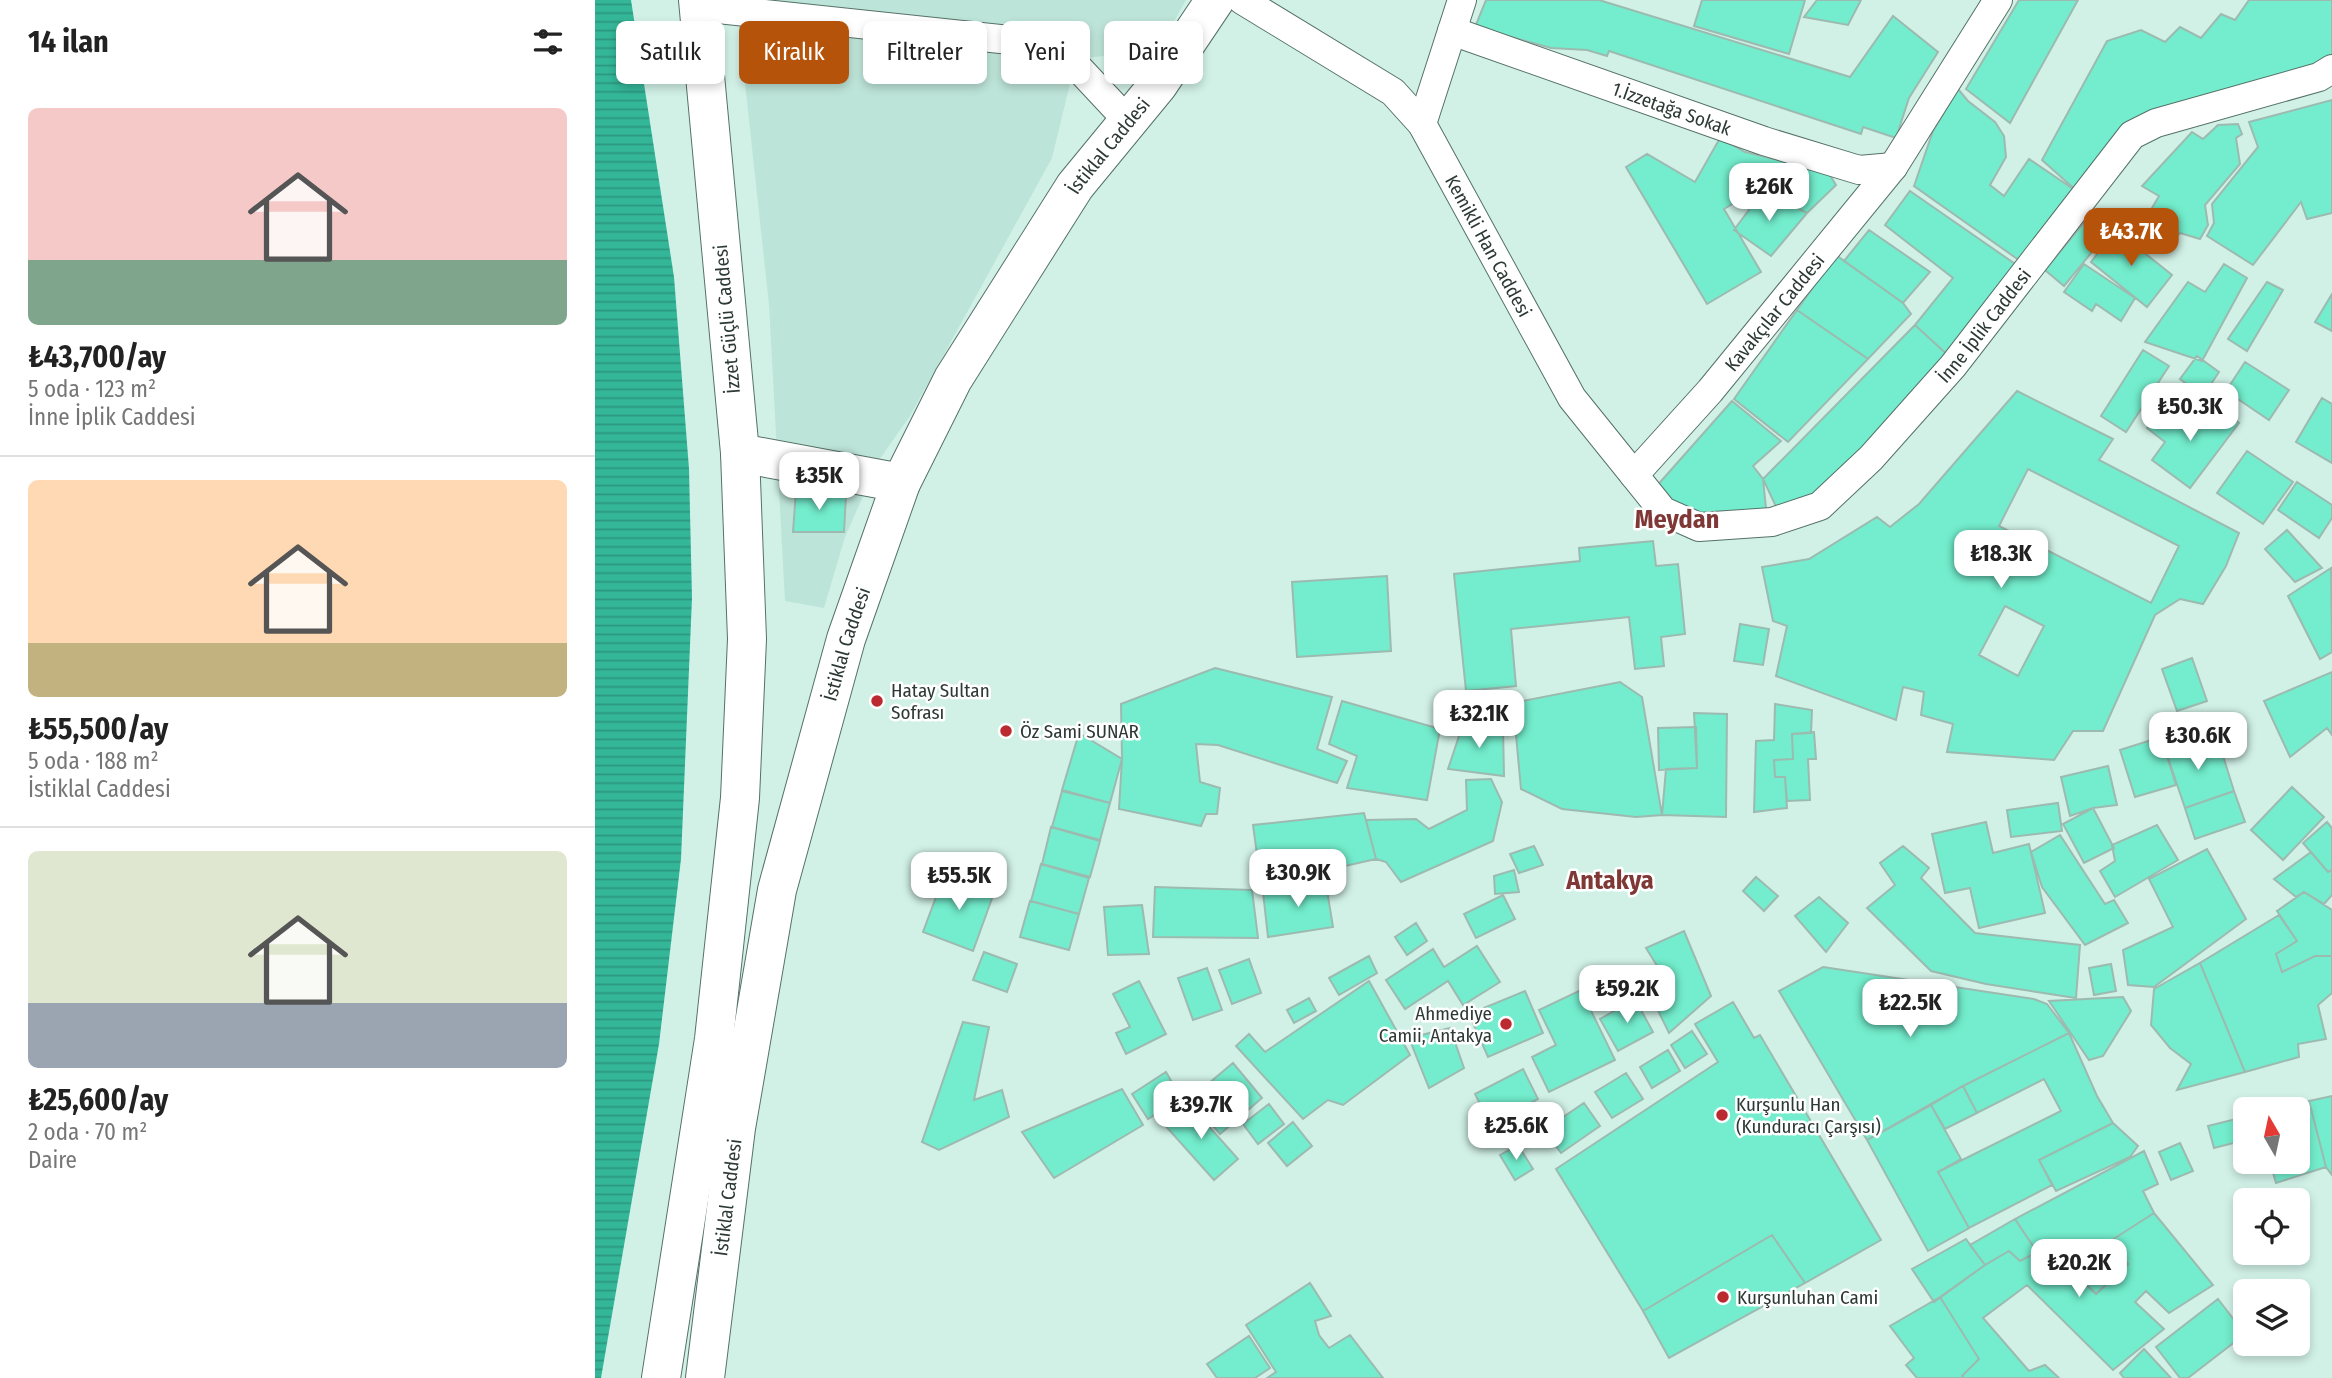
<!DOCTYPE html>
<html lang="tr">
<meta charset="utf-8">
<style>
:root{--surface:#fff;--page:#f6f6f6;--text:#222;--muted:#767676;--line:#e0e0e0;--accent:#b45309}
body{margin:0;font-family:"Fira Sans Condensed",sans-serif;background:var(--page);color:var(--text);height:100vh;display:flex;flex-direction:column;font-size:26px;white-space:nowrap}
*{box-sizing:border-box;margin:0}
p{font-size:23px;color:var(--muted)}
.icon{flex:none;width:38px;height:38px;fill:none;stroke:currentColor;stroke-width:2;stroke-linecap:round;stroke-linejoin:round}
.map{position:relative;flex:1;overflow:hidden}
.details{display:flex;flex-direction:column;background:var(--surface);width:595px}
.details>*{flex:none}
.banner{position:absolute;left:21px;top:21px;width:665px;height:63px;display:flex;gap:14px}
.needle{width:46px;rotate:351deg}
.controls{position:absolute;left:1638px;top:1097px;display:grid;gap:14px}
.controls a{display:grid;place-items:center;width:77px;height:77px;border-radius:10px;background:var(--surface);box-shadow:0 4px 10px #0003;font-size:35px}
.price{position:absolute;translate:-50% -60px;padding:0 16px;border-radius:14px;background:#fff;color:#222;font-size:23px;line-height:46px;filter:drop-shadow(0 2px 4px #0008)}
.price::after{content:'';position:absolute;left:50%;top:42px;width:21px;height:16px;margin-left:-10px;background:inherit;clip-path:polygon(0 0,100% 0,50% 100%)}
.price.selected{background:var(--accent);color:#fff}
ul{padding:0;list-style:none}
li{display:grid;align-content:center;gap:14px;height:371px;padding:0 28px}
li+li{border-top:2px solid var(--line)}
li span{display:grid;place-items:center;height:217px;border-radius:10px;color:#555}
li>.icon{margin-inline-start:auto}
span .icon{width:126px;height:126px;fill:#fffc;stroke-width:1}
li b{font-size:30px}
h2{display:flex;justify-content:space-between;align-items:center;height:84px;padding:0 28px;font-size:30px}
.tag{padding:0 24px;border-radius:10px;background:var(--surface);box-shadow:0 4px 10px #0003;font-size:24px;line-height:63px}
.tag.selected{background:var(--accent);color:#fff}
main{display:flex;flex:1;min-height:0}
.map>svg:first-child{display:block}
.built{fill:#bde4d8}
.water{fill:url(#water-rules)}
.building{fill:#73edcd;stroke:#9cbab0;stroke-width:2;fill-rule:evenodd}
.lines{fill:none;stroke-linecap:round;stroke-linejoin:round}
.minor-casing{stroke:#557168;stroke-width:30}
.primary-casing{stroke:#557168;stroke-width:40}
.minor{stroke:#fff;stroke-width:28}
.primary{stroke:#fff;stroke-width:38}
.poi-dot{fill:#bb2a31;stroke:#fff;stroke-width:2.5}
.labels{text-anchor:middle;dominant-baseline:central;stroke-width:5;stroke-linejoin:round;paint-order:stroke}
.street-label{font-size:19px;fill:#2c3935;stroke:#fff}
.poi-label{font-size:19px;fill:#2c3935;stroke:#fff;text-anchor:start}
.district-label{font-size:26px;font-weight:bold;fill:#803836;stroke:#fff}
</style>
<main>
<section class="details">
<h2>14 ilan<svg class="icon" aria-label="filters" viewBox="0 0 24 24"><path d="M4 7h16M4 17h16"/><circle cx="9" cy="7" r="2"/><circle cx="15" cy="17" r="2"/></svg></h2>
<ul>
<li><span style="background:linear-gradient(#f6c9c9 70%,#7fa58c 0)"><svg class="icon" aria-label="home" viewBox="0 0 24 24"><path d="M3 11l9-7 9 7M6 9v11h12V9"/></svg></span><div><b>₺43,700/ay</b><p>5 oda · 123 m²</p><p>İnne İplik Caddesi</p></div></li>
<li><span style="background:linear-gradient(#ffd9b3 75%,#c2b280 0)"><svg class="icon" aria-label="home" viewBox="0 0 24 24"><path d="M3 11l9-7 9 7M6 9v11h12V9"/></svg></span><div><b>₺55,500/ay</b><p>5 oda · 188 m²</p><p>İstiklal Caddesi</p></div></li>
<li><span style="background:linear-gradient(#dfe7d0 70%,#9aa5b1 0)"><svg class="icon" aria-label="home" viewBox="0 0 24 24"><path d="M3 11l9-7 9 7M6 9v11h12V9"/></svg></span><div><b>₺25,600/ay</b><p>2 oda · 70 m²</p><p>Daire</p></div></li>
</ul>
</section>
<div class="map">
<svg width="1737" height="1378" viewBox="0 0 1737 1378">
<defs>
<pattern id="water-rules" width="6" height="5" patternUnits="userSpaceOnUse" patternTransform="scale(1.75)"><rect width="6" height="5" fill="#34b799"/><path d="M0 2.5h6" fill="none" stroke="#2c967e"/></pattern>
</defs>
<rect width="100%" height="100%" fill="#d1f1e7"/>
<path class="built" d="M141 0H591L563 50 481 59 457 158 315 416 284 460 250 537 229 608 190 601 174 305Z"/>
<path class="water" d="M0 0H36L79 277 94 469 97 598 86 859 64 1044 6 1378H0Z"/>
<path class="building" d="M891 0H1004L1255 77 1298 16 1343 52 1314 98 1301 138 1268 127 1266 134 1014 51 1012 56 992 50 956 48 880 27Z
M1107 0H1210L1194 54 1099 26Z
M1222 0H1266L1253 25 1209 17Z
M1424 0H1483L1415 123 1371 89Z
M1654 0H1737V60L1551 116 1484 193 1447 160 1512 41 1546 30 1570 42 1585 27 1606 38 1626 14 1640 20Z
M1363 89 1373 101 1400 122 1409 136 1411 157 1395 185 1409 196 1434 159 1484 193 1428 263 1319 186 1338 131Z
M1737 100V213L1712 219 1706 202 1658 265 1612 236 1619 223 1617 204 1663 147 1654 122Z
M1643 124 1647 134 1641 138 1645 164 1610 205 1613 225 1605 239 1585 233 1579 239 1550 220 1564 196 1547 186 1597 132 1608 139 1623 125Z
M1125 138 1150 152 1233 172 1241 185 1212 213 1152 182 1139 203 1129 209 1166 272 1112 304 1031 167 1052 154 1100 182Z
M1168 191 1212 213 1176 256 1139 230Z
M1315 191 1426 268 1357 359 1320 325 1358 278 1290 225Z
M1492 219 1511 235 1469 286 1450 270Z
M1274 230 1335 272 1308 303 1249 261Z
M1521 230 1577 275 1552 307 1496 262Z
M1241 255 1308 303 1316 314 1273 359 1202 310Z
M1489 264 1540 298 1526 321 1501 304 1497 311 1469 292Z
M1629 264 1652 278 1607 361 1550 342 1593 282 1610 292Z
M1672 282 1688 290 1652 351 1633 339Z
M1737 294V331L1720 322Z
M1202 310 1273 359 1193 442 1139 399Z
M1320 325 1357 359 1229 496 1185 515 1168 479Z
M1548 350 1574 366 1531 432 1506 416Z
M1602 356 1624 372 1608 396 1585 379Z
M1650 362 1694 390 1674 420 1631 391Z
M1422 391 1518 439 1504 460 1644 533 1631 566 1608 604 1585 599 1560 615 1508 731H1478L1459 760 1352 752 1358 724 1326 715 1329 692 1308 687 1301 720 1181 676 1192 626 1178 621 1167 567 1214 559 1282 517 1295 527 1324 504ZM1433 469 1584 546 1556 603 1404 526ZM1410 606 1449 626 1423 676 1384 655Z
M1727 398 1737 404V463L1701 442Z
M1137 401 1186 441 1158 466 1168 479 1172 518 1112 520 1083 508 1060 488Z
M1621 405 1644 423 1595 488 1557 460 1570 442 1552 428 1569 406 1602 430Z
M1652 451 1698 482 1668 524 1622 493Z
M1702 482 1737 505V518L1724 538 1683 510Z
M201 490 251 495 249 532H198Z
M1692 530 1727 568 1700 582 1670 549Z
M1058 541 1061 566 1083 564 1090 634 1066 637 1069 666 1040 669 1034 617 916 629 921 686 871 691 859 574 985 561 984 548Z
M1736 568 1737 652 1725 659 1693 596Z
M792 576 796 651 702 657 697 582Z
M1145 624 1174 629 1168 665 1139 661Z
M1597 658 1612 701 1582 711 1567 669Z
M620 668 737 697 722 749 752 761 742 783 623 745 601 744 605 782 625 788 622 814H611L606 826 524 809 527 759 526 704Z
M1737 672V735L1732 728 1695 757 1669 701Z
M1025 682 1047 697 1067 815 1041 817 967 809 926 789 918 703Z
M747 701 845 729 832 800 752 788 762 756 734 744Z
M1180 704 1217 710 1216 733 1197 734 1198 759 1179 760 1180 777H1190L1192 808 1159 812 1161 741 1179 740Z
M1099 713 1132 714 1131 817 1067 815 1071 769 1102 768Z
M868 724 908 727 909 776 853 769Z
M1101 727 1102 768 1064 770 1063 728Z
M1219 732 1221 759H1213L1215 800 1192 801 1190 777H1180L1179 760 1198 759 1197 734Z
M484 733 527 759 515 803 467 790Z
M1591 736 1597 755 1625 746 1639 791 1590 808 1568 743Z
M1566 737 1581 785 1540 797 1525 750Z
M1513 766 1522 805 1498 808 1475 816 1466 777Z
M896 779 907 802 898 841 806 882 791 862 781 859 771 820 821 819 834 829 872 810 871 780Z
M1697 787 1729 817 1688 860 1656 830Z
M467 791 515 803 505 840 457 827Z
M1639 791 1650 822 1600 839 1590 808Z
M1463 803 1467 831 1416 837 1412 810Z
M1498 808 1519 848 1489 863 1468 824Z
M769 813 781 859 666 885 658 825Z
M1391 822 1398 853 1434 844 1450 913 1384 928 1375 888 1350 893 1337 834Z
M1732 822 1737 828V870L1733 872 1708 843Z
M1562 825 1583 860 1520 897 1505 871 1520 861 1517 845Z
M456 827 505 841 495 877 447 864Z
M1465 835 1510 904 1519 900 1533 923 1490 945 1447 887 1436 852Z
M939 846 948 865 924 873 915 854Z
M1308 846 1334 868 1326 878 1380 933 1485 945 1481 998 1391 984 1336 971 1272 908 1300 885 1285 863Z
M1612 849 1651 919 1559 987 1533 985 1528 950 1578 927 1554 879Z
M1716 852 1733 872 1737 870V895L1729 904 1709 892 1701 897 1679 879Z
M446 864 494 878 484 914 436 901Z
M919 870 924 892 900 894 899 876Z
M350 873 400 890 378 951 328 932Z
M1161 877 1183 896 1169 911 1148 891Z
M730 878 738 927 673 937 668 892Z
M560 887 657 890 663 938 558 937Z
M1709 892 1737 910V956H1720L1687 972 1681 954 1702 941 1682 911Z
M908 895 920 919 881 938 869 914Z
M1224 897 1253 923 1231 952 1200 916Z
M435 901 484 914 474 950 425 937Z
M547 905 554 954 513 955 509 907Z
M1684 915 1702 941 1681 954 1687 972 1720 956H1737V993L1723 1005 1731 1039 1703 1044 1704 1057 1650 1072 1605 963Z
M821 923 832 941 812 955 800 937Z
M1089 931 1116 996 1074 1033 1056 996 1072 982 1051 948Z
M882 946 905 982 868 1005 853 981 810 1009 791 980 838 949 849 967Z
M389 952 422 964 412 992 378 980Z
M774 956 782 973 744 995 734 978Z
M654 959 666 993 637 1004 624 970Z
M1605 963 1650 1072 1582 1090 1596 1064 1575 1048 1556 1025 1559 989Z
M1516 964 1521 991 1499 995 1494 968Z
M1228 967 1439 999 1452 1004 1474 1033 1368 1086 1272 1140 1184 991Z
M612 968 627 1010 598 1020 583 978Z
M544 981 571 1034 531 1054 521 1033 535 1027 518 994Z
M774 981 815 1055 748 1105 733 1100 708 1119 641 1046 654 1034 670 1052Z
M986 990 1020 1060 954 1092 937 1057 961 1045 944 1010Z
M930 991 948 1033 893 1057 874 1014Z
M1528 997 1536 1011 1508 1056 1494 1060 1454 1001Z
M714 998 721 1011 699 1023 692 1010Z
M1040 999 1058 1032 1023 1051 1005 1019Z
M1138 1002 1159 1038 1165 1035 1286 1240 1210 1283 1177 1235 1048 1311 961 1169 1123 1062 1100 1024Z
M368 1022 394 1027 379 1100 407 1090 414 1117 344 1150 327 1142Z
M855 1028 869 1068 834 1088 814 1038Z
M1097 1031 1112 1054 1090 1068 1076 1045Z
M1474 1033 1502 1096 1518 1123 1444 1160 1457 1185 1374 1228 1343 1172 1466 1111 1449 1079 1382 1113 1368 1086Z
M1073 1050 1085 1071 1057 1088 1045 1067Z
M638 1063 667 1098 625 1134 595 1099Z
M928 1069 943 1099 895 1124 880 1094Z
M571 1072 586 1098 553 1119 537 1094Z
M1031 1073 1048 1099 1017 1118 1000 1092Z
M1368 1086 1382 1113 1350 1129 1336 1105Z
M527 1089 548 1125 459 1178 427 1132Z
M1737 1096V1175L1731 1167 1714 1101Z
M1714 1101 1731 1167 1681 1183 1675 1162H1703V1110H1678Z
M592 1102 643 1159 619 1180 568 1123Z
M989 1103 1005 1126 966 1153 949 1130Z
M674 1104 689 1124 663 1144 648 1124Z
M1336 1105 1366 1159 1343 1172 1374 1228 1333 1251 1272 1140Z
M1649 1117 1650 1140 1619 1148 1613 1126Z
M698 1122 717 1146 692 1166 673 1143Z
M1518 1123 1543 1146 1535 1157 1461 1191 1444 1160Z
M1585 1143 1598 1171 1576 1180 1564 1152Z
M923 1145 938 1169 920 1180 905 1155Z
M1549 1151 1563 1184 1548 1191 1559 1213 1517 1240 1533 1264 1501 1294 1452 1247 1442 1252 1420 1219Z
M1559 1213 1618 1285 1574 1313 1551 1291 1540 1302 1569 1329 1518 1370 1432 1285 1388 1318 1434 1371 1450 1365 1464 1378H1369L1367 1376 1384 1359 1345 1297 1390 1265 1414 1251 1425 1261 1452 1247 1501 1294 1533 1264 1517 1240Z
M1420 1219 1442 1252 1425 1261 1414 1251 1390 1265 1375 1245Z
M1177 1235 1210 1283 1074 1358 1048 1311Z
M1371 1239 1390 1265 1339 1302 1317 1269Z
M715 1283 736 1316 720 1321 724 1335 734 1348 755 1335 788 1378H672L681 1372 651 1325Z
M1345 1297 1384 1359 1367 1376 1369 1378H1322L1311 1365 1319 1358 1295 1326Z
M1623 1299 1650 1334 1593 1378H1585L1561 1347Z
M654 1336 675 1368 660 1378H622L612 1364Z
M1549 1349 1576 1378H1529L1525 1373Z"/>
<g class="lines">
<defs>
<g id="minor">
<path id="s1" d="M647 0 798 92 827 124 977 398 1068 511 1104 527 1177 522 1225 506 1276 458 1358 366 1537 135 1561 123 1724 77 1737 69"/>
<path d="M104 7 462 45 533 121"/>
<path id="s2" d="M857 31 1169 141 1264 170 1298 167"/>
<path d="M827 124 867 0"/>
<path id="s3" d="M1039 475 1115 391 1298 167 1403 0"/>
</g>
<g id="primary">
<path d="M145 453 306 483"/>
<path d="M66 1378 119 1039 145 798 152 639 145 453 103 0"/>
<path id="s4" d="M110 1378 141 1128 182 890 251 639 306 483 358 379 480 186 563 85 620 0"/>
</g>
</defs>
<use href="#minor" class="minor-casing"/>
<use href="#primary" class="primary-casing"/>
<use href="#minor" class="minor"/>
<use href="#primary" class="primary"/>
</g>
<g class="poi-dot">
<circle cx="282" cy="701" r="7"/>
<circle cx="411" cy="731" r="7"/>
<circle cx="911" cy="1024" r="7"/>
<circle cx="1127" cy="1115" r="7"/>
<circle cx="1128" cy="1297" r="7"/>
</g>
<g class="labels">
<g class="street-label">
<text stroke="none"><textPath href="#s2" startOffset="233">1.İzzetağa Sokak</textPath></text>
<text stroke="none"><textPath href="#s4" startOffset="1316">İstiklal Caddesi</textPath></text>
<text stroke="none"><textPath href="#s1" startOffset="359">Kemikli Han Caddesi</textPath></text>
<text stroke="none"><textPath href="#s3" startOffset="215">Kavakçılar Caddesi</textPath></text>
<text transform="translate(132 319) rotate(-95)">İzzet Güçlü Caddesi</text>
<text stroke="none"><textPath href="#s1" startOffset="1085">İnne İplik Caddesi</textPath></text>
<text stroke="none"><textPath href="#s4" startOffset="749">İstiklal Caddesi</textPath></text>
<text stroke="none"><textPath href="#s4" startOffset="182">İstiklal Caddesi</textPath></text>
</g>
<g class="poi-label">
<text x="296" y="690">Hatay Sultan<tspan x="296" dy="22">Sofrası</tspan></text>
<text x="425" y="731">Öz Sami SUNAR</text>
<text x="897" y="1013" text-anchor="end">Ahmediye<tspan x="897" dy="22">Camii, Antakya</tspan></text>
<text x="1141" y="1104">Kurşunlu Han<tspan x="1141" dy="22">(Kunduracı Çarşısı)</tspan></text>
<text x="1142" y="1297">Kurşunluhan Cami</text>
</g>
<g class="district-label">
<text x="1082" y="519">Meydan</text>
<text x="1015" y="880">Antakya</text>
</g>
</g>
</svg>
<div class="controls">
<a><svg class="needle" viewBox="-14 -14 28 28"><path d="M0-13l5 13h-10z" fill="#e53935"/><path d="M0 13l5-13h-10z" fill="#767676"/></svg></a>
<a><svg class="icon" aria-label="locate" viewBox="0 0 24 24"><circle cx="12" cy="12" r="6"/><path d="M12 2v4M12 18v4M2 12h4M18 12h4"/></svg></a>
<a><svg class="icon" aria-label="layers" viewBox="0 0 24 24"><path d="M12 4l9 5-9 5-9-5zM3 14l9 5 9-5"/></svg></a>
</div>
<b class="price" style="left:1174px;top:223px">₺26K</b>
<b class="price selected" style="left:1536px;top:268px">₺43.7K</b>
<b class="price" style="left:1595px;top:443px">₺50.3K</b>
<b class="price" style="left:224px;top:512px">₺35K</b>
<b class="price" style="left:1406px;top:590px">₺18.3K</b>
<b class="price" style="left:884px;top:750px">₺32.1K</b>
<b class="price" style="left:1603px;top:772px">₺30.6K</b>
<b class="price" style="left:703px;top:909px">₺30.9K</b>
<b class="price" style="left:364px;top:912px">₺55.5K</b>
<b class="price" style="left:1032px;top:1025px">₺59.2K</b>
<b class="price" style="left:1315px;top:1039px">₺22.5K</b>
<b class="price" style="left:606px;top:1141px">₺39.7K</b>
<b class="price" style="left:921px;top:1162px">₺25.6K</b>
<b class="price" style="left:1484px;top:1299px">₺20.2K</b>
<div class="banner">
<a class="tag">Satılık</a>
<a class="tag selected">Kiralık</a>
<a class="tag">Filtreler</a>
<a class="tag">Yeni</a>
<a class="tag">Daire</a>
</div>
</div>
</main>
